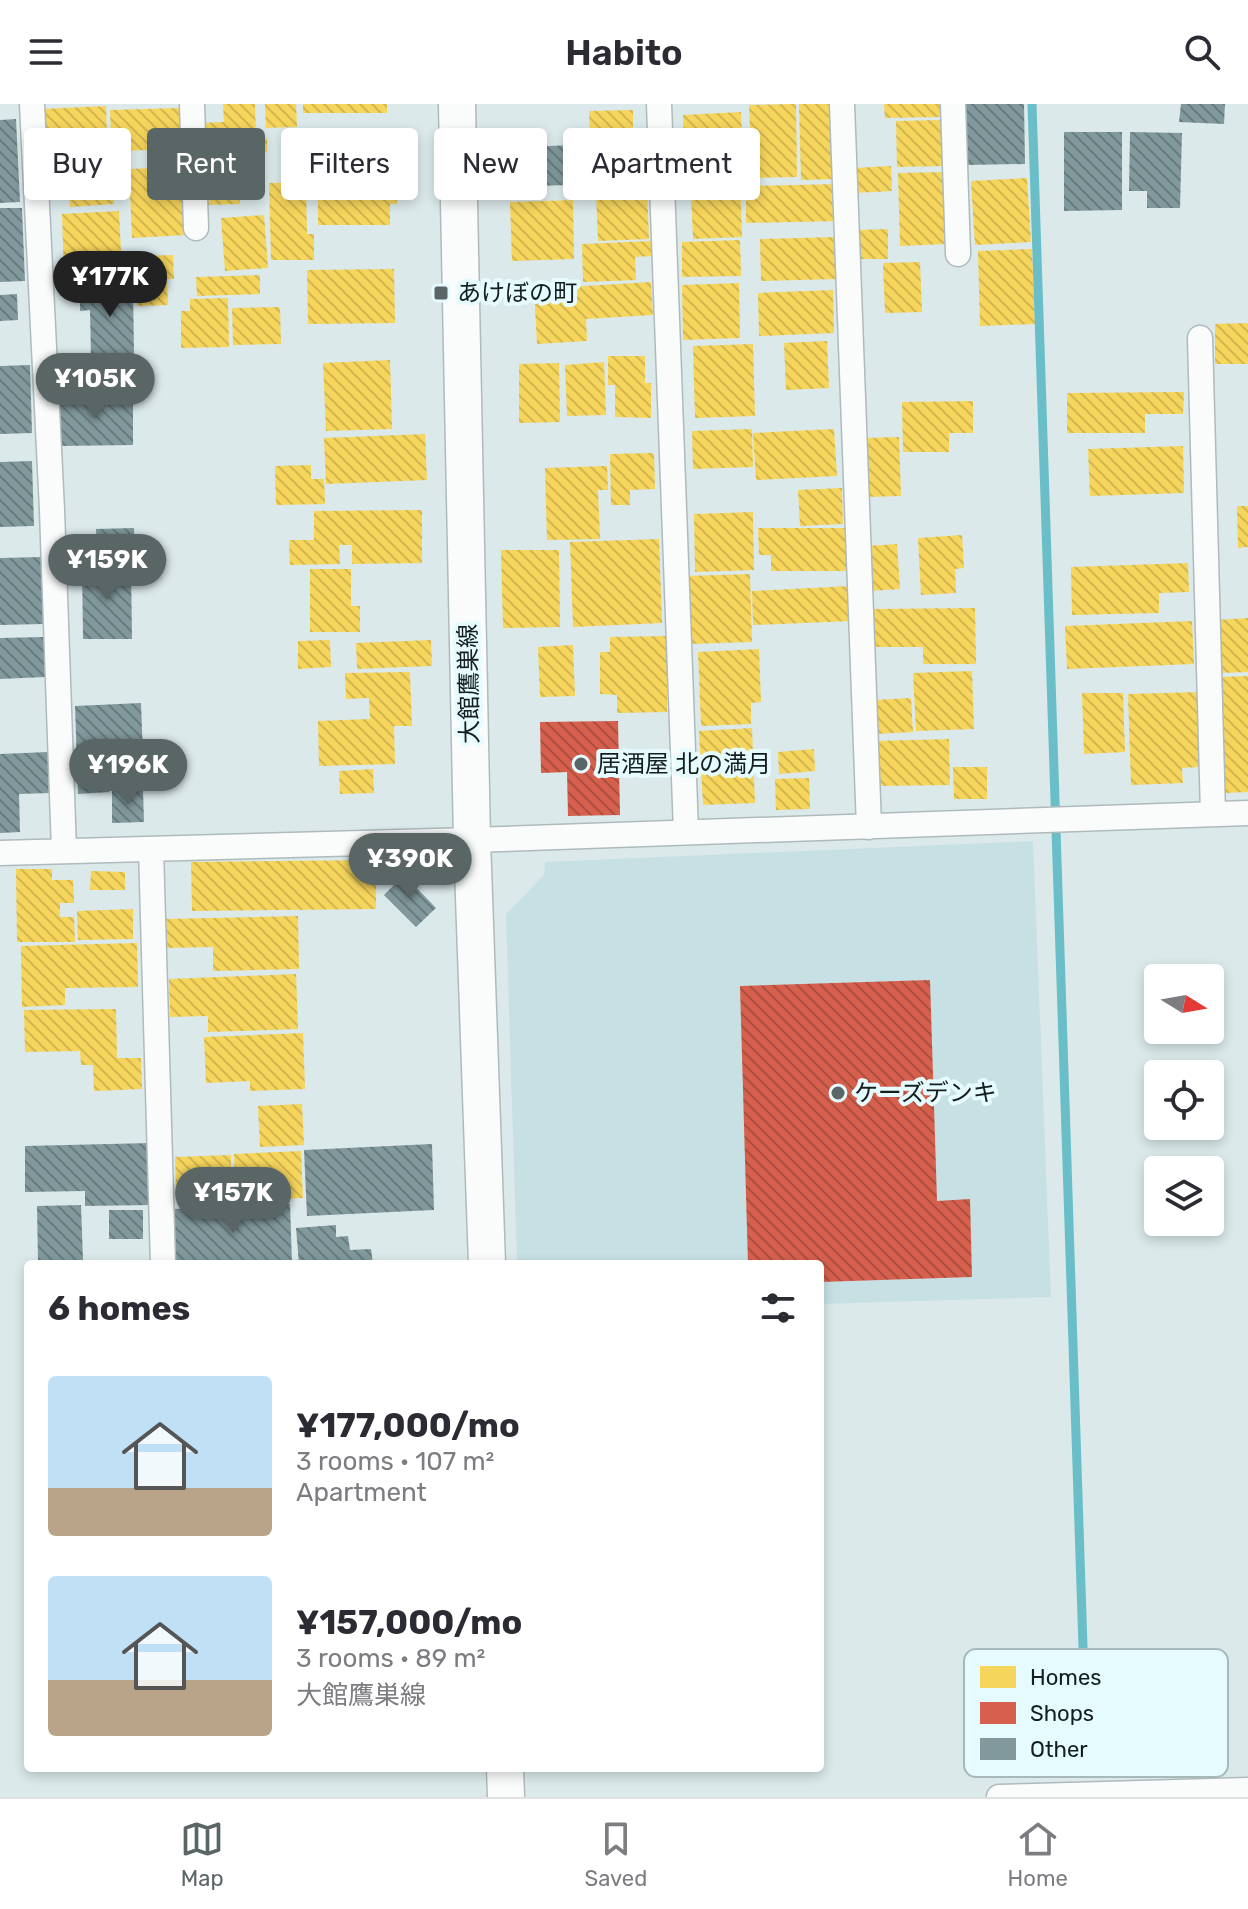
<!DOCTYPE html>
<meta charset="utf-8">
<style>
:root{--surface:#fff;--page:#f7f7f7;--text:#2b2b33;--muted:#7c7c81;--line:#e1e1e2;--accent:#5a6566}
body{margin:0;font-family:Rubik,"Noto Sans JP",sans-serif;background:var(--page);color:var(--text);height:100vh;display:flex;flex-direction:column;font-size:30px;white-space:nowrap}
*{box-sizing:border-box;margin:0}
p{font-size:26px;color:var(--muted)}
.icon{flex:none;width:44px;height:44px;fill:none;stroke:currentColor;stroke-width:2;stroke-linecap:round;stroke-linejoin:round}
.map{position:relative;flex:1;overflow:hidden}
.side{position:absolute;left:24px;top:1156px;width:800px;height:512px;display:flex;flex-direction:column;background:var(--surface);border-radius:8px;box-shadow:0 4px 12px #0003}
.side>*{flex:none}
.banner{position:absolute;left:24px;top:24px;width:800px;height:72px;display:flex;gap:16px}
.needle{width:52px;rotate:101deg}
.controls{position:absolute;left:1144px;top:860px;display:grid;gap:16px}
.controls a{display:grid;place-items:center;width:80px;height:80px;border-radius:8px;background:var(--surface);box-shadow:0 4px 12px #0003;font-size:40px}
.price{position:absolute;translate:-50% -68px;padding:0 18px;border-radius:28px;background:var(--accent);color:#fff;font-size:26px;line-height:52px;filter:drop-shadow(0 2px 4px #0008)}
.price::after{content:'';position:absolute;left:50%;top:48px;width:24px;height:18px;margin-left:-12px;background:inherit;clip-path:polygon(0 0,100% 0,50% 100%)}
.price.active{background:#222;color:#fff}
ul{padding:0;list-style:none}
li{display:flex;align-items:center;gap:24px;height:200px;padding:0 24px}
li span{display:grid;place-items:center;flex:none;width:224px;height:160px;border-radius:8px;color:#555}
li>.icon{margin-inline-start:auto}
span .icon{width:96px;height:96px;fill:#fffc;stroke-width:1}
li b{font-size:34px}
h2{display:flex;justify-content:space-between;align-items:center;height:96px;padding:0 24px;font-size:34px}
.tag{padding:0 28px;border-radius:8px;background:var(--surface);box-shadow:0 4px 12px #0003;font-size:28px;line-height:72px}
.tag.active{background:var(--accent);color:#fff}
header{display:flex;justify-content:space-between;align-items:center;height:104px;padding:0 24px;background:var(--surface);font-size:36px;font-weight:600}
.tabs{display:flex;justify-content:space-around;align-items:center;height:112px;border-top:2px solid var(--line);background:var(--surface);font-size:22px;color:var(--muted)}
.tabs a{display:grid;justify-items:center;gap:4px}
.tabs .active{color:var(--accent)}
.map>svg:first-child{display:block}
.built{fill:#c7e0e3}
.homes{fill:url(#homes-back-hatch)}
.shops{fill:url(#shops-back-hatch)}
.lines{fill:none;stroke-linecap:round;stroke-linejoin:round}
.stream{stroke:#6abec7;stroke-width:9}
.building{fill:url(#building-back-hatch)}
.street-casing{stroke:#afbabc;stroke-width:27}
.secondary-casing{stroke:#afbabc;stroke-width:39}
.street{stroke:#fafcfc;stroke-width:24}
.secondary{stroke:#fafcfc;stroke-width:36}
.poi-dot{fill:#5a6566;stroke:#e6fbfe;stroke-width:3}
.labels{text-anchor:middle;dominant-baseline:central;stroke-width:8;stroke-linejoin:round;paint-order:stroke}
.poi-label{font-size:24px;fill:#141e1f;stroke:#e6fbfe;text-anchor:start}
.street-label{font-size:24px;fill:#141e1f;stroke:#e6fbfe}
.key{fill:#e6fbfe;stroke:#a7b9bb;stroke-width:2}
.key-label{font-size:22px;fill:#141e1f}
</style>
<header><svg class="icon" aria-label="menu" viewBox="0 0 24 24"><path d="M4 6h16M4 12h16M4 18h16"/></svg>Habito<svg class="icon" aria-label="search" viewBox="0 0 24 24"><circle cx="10" cy="10" r="6"/><path d="M15 15l6 6"/></svg></header>
<div class="map">
<svg width="1248" height="1693" viewBox="0 0 1248 1693">
<defs>
<pattern id="homes-back-hatch" width="6" height="6" patternUnits="userSpaceOnUse" patternTransform="scale(2)"><rect width="6" height="6" fill="#f6d55c"/><path d="M-1 5l2 2M0 0l6 6M5-1l2 2" fill="none" stroke="#d2b650"/></pattern>
<pattern id="shops-back-hatch" width="6" height="6" patternUnits="userSpaceOnUse" patternTransform="scale(2)"><rect width="6" height="6" fill="#d6604d"/><path d="M-1 5l2 2M0 0l6 6M5-1l2 2" fill="none" stroke="#ac4f3f"/></pattern>
<pattern id="building-back-hatch" width="6" height="6" patternUnits="userSpaceOnUse" patternTransform="scale(2)"><rect width="6" height="6" fill="#81999c"/><path d="M-1 5l2 2M0 0l6 6M5-1l2 2" fill="none" stroke="#687c7f"/></pattern>
</defs>
<rect width="100%" height="100%" fill="#dbe9eb"/>
<path class="built" d="M1033 737 1051 1193 820 1200V1160H517L506 810 544 771 545 758Z"/>
<path class="homes" d="M223 0H255L256 35 267 34V48L227 49V56L202 57 201 19 224 18Z
M265 0H296L297 23 266 24Z
M303 0H387V9H303Z
M792 0H796L797 73 752 74 749 1Z
M799 0H835L837 75 801 76Z
M884 0H943L944 13 885 14Z
M106 2 107 33 42 35 41 5Z
M179 4 180 45 120 47V39L110 40 114 100 70 103 66 38 111 34 110 6Z
M633 6V42H648V68L611 69V81L579 82V69L591 68 589 7Z
M741 8 743 53 685 56 683 11Z
M943 16 944 62 897 63 896 17Z
M891 62 892 87 855 89 854 64Z
M183 63 186 131 132 134 129 65Z
M740 67 742 133 693 135 690 68Z
M944 68 946 140 900 142 898 69Z
M1027 74 1031 138 975 141 971 77Z
M306 78 307 130H314V156H271L269 79Z
M318 80H396L397 100H390V121H318Z
M839 80 840 117 746 119V82Z
M240 84V100L208 101V85Z
M647 87 649 135 598 137 596 89Z
M573 96 574 155 512 157 510 98Z
M119 107 122 168 64 171 62 110Z
M264 111 268 164 225 167 221 114Z
M888 125V155H858V126Z
M835 133 836 175 761 177 760 135Z
M740 136 741 172 682 173V138Z
M652 137 653 152 635 153 636 176 583 178 582 140Z
M1032 145 1035 220 980 222 978 147Z
M173 151 174 175 139 176 138 152Z
M920 158 922 208 885 209 883 159Z
M394 165 395 219 308 220 307 166Z
M260 171V190L197 192 196 173Z
M167 178 168 201 137 202 136 179Z
M651 178 653 211 586 215 587 237 537 240 534 185Z
M739 179 740 234 683 236 682 181Z
M833 186 834 229 759 232 758 189Z
M228 194 229 243 181 244V207H190V195Z
M280 203 281 240 233 241 232 204Z
M1248 219V260H1215V220Z
M827 237 829 284 786 286 784 239Z
M753 240 755 312 695 314 693 242Z
M608 252H645V279H651V314L615 313V281H608Z
M390 256 392 325 326 327 323 259Z
M604 258 606 311 567 312 565 261Z
M559 259 560 318 519 319V260Z
M1184 288 1183 310H1145V329H1067V289Z
M973 297V329H949V348H903L902 298Z
M752 325 753 363 693 365 692 327Z
M834 325 837 372 756 376 753 329Z
M425 330 427 376 326 380 324 334Z
M899 333 901 392 864 393 862 334Z
M1183 342 1184 389 1090 392 1088 345Z
M654 349 655 385 630 386V401H611L610 350Z
M311 361V375H324L325 400 276 401 275 362Z
M607 362 608 386H598L600 435 547 436 545 364Z
M842 384 843 420 800 422 798 386Z
M1237 402H1248V443L1238 444Z
M422 406V459L352 460V441H339L340 460 290 461 289 436H314V407Z
M753 408 754 466 695 468 694 410Z
M758 424H846V467H771V451H759Z
M962 431 964 464 955 465 956 489 921 491 918 434Z
M659 435 662 519 573 523 570 438Z
M897 440 900 485 869 487 866 442Z
M501 446H559L560 523 503 524Z
M1188 459 1189 488 1159 489V509L1072 511 1071 463Z
M310 465H351V502H360V528H310Z
M750 470 752 538 690 540 687 472Z
M851 482 852 517 753 521 752 487Z
M975 504 976 560H923V543H870L869 505Z
M1248 514V568L1218 569 1216 516Z
M1192 517 1194 560 1067 565 1065 522Z
M667 532V608L617 609V591L600 590V548H610V533Z
M330 536 331 563 298 565V537Z
M431 536 432 562 357 565 356 539Z
M573 541 575 592 540 593 538 543Z
M759 545 761 598 751 599V620L701 622 698 548Z
M972 567 974 625 916 627 913 569Z
M410 568 412 622H394L395 660 319 662 318 617 370 615 369 594 346 595 345 569Z
M1248 572V688L1225 689 1219 573Z
M1198 588 1200 663 1182 664 1183 679 1131 681 1128 590Z
M1082 589H1123L1125 648 1084 650Z
M911 594 913 628 875 630 874 596Z
M752 624 755 699 703 701 699 627Z
M949 635 950 681 877 682 876 637Z
M814 645 815 667 779 670 778 648Z
M953 663H987V695H954Z
M373 665 374 689 340 690 339 667Z
M809 674 810 705 776 706 775 675Z
M376 756V805L192 807 191 758Z
M16 765H52V776H73L74 799H60V813H74L75 838H17Z
M91 767 125 768V786H90Z
M133 805V835L78 836 77 807Z
M298 812 299 865 213 867V843L167 844 166 815Z
M137 839 138 883 65 884V901L22 903 21 842Z
M296 870 298 925 208 928V912L170 913 169 875Z
M116 905 117 954H141L142 985 94 987 93 961H81L80 947 25 948 24 906Z
M303 929 305 985 250 987V977L206 979 204 933Z
M302 1000 304 1041 260 1043 258 1002Z
M301 1047 303 1094 254 1096V1081L235 1082 234 1050Z
M231 1051V1080L176 1082 175 1053Z"/>
<path class="shops" d="M618 617 620 711 568 712 567 668 541 669 540 618Z
M930 876 937 1097 970 1095 972 1173 820 1178V1160H748L740 882Z"/>
<g class="lines">
<path class="stream" d="M1032 0 1087 1664"/>
</g>
<path class="building" d="M966 0H1024L1025 60 967 61Z
M1181 0H1225L1224 20 1179 18Z
M16 15 20 98 0 99V16Z
M401 25 402 58 360 59 359 27Z
M1064 28H1122V106L1064 107Z
M1130 28 1182 29 1180 104H1147V87H1129Z
M571 41 572 81 530 82 529 43Z
M0 104H22L25 177 0 178Z
M80 181H133L134 252 91 253 90 206 80 207Z
M17 190 18 216 0 217V191Z
M30 261 32 329 0 330V262Z
M109 289V299H133V341L60 342V290Z
M32 357 34 422 0 423V358Z
M134 424 135 458 97 459 96 425Z
M42 453 43 520 0 521V454Z
M131 460 132 535H83L82 461Z
M44 533 46 573 0 575V534Z
M141 599 143 652 108 654 109 688 78 690 75 602Z
M48 648 50 689 19 690 20 728 0 729V650Z
M143 686 144 718 112 719V687Z
M404 771 436 804 416 823 384 791Z
M151 1039V1101L85 1102V1087L25 1088V1042Z
M432 1040 434 1106 307 1112 304 1046Z
M290 1100 292 1159 174 1160 172 1105Z
M81 1101 83 1156 38 1158 37 1102Z
M109 1106H143V1135H109Z
M336 1121V1133L348 1132 350 1146 371 1145 373 1160H299L296 1124Z"/>
<g class="lines">
<defs>
<path id="street" d="M32 0 52 406 64 747
M192 0 196 124
M659 0 686 728
M842 0 869 723
M953 0 958 150
M1200 234 1213 710
M151 745 163 1160
M0 749 472 736 1248 709
M999 1693 1248 1686"/>
<path id="secondary" d="M457 0 472 736 487 1160
M505 1664 506 1693"/>
</defs>
<use href="#street" class="street-casing"/>
<use href="#secondary" class="secondary-casing"/>
<use href="#street" class="street"/>
<use href="#secondary" class="secondary"/>
</g>
<g class="poi-dot">
<rect x="433" y="181" width="16" height="16" rx="4"/>
<circle cx="581" cy="660" r="8"/>
<circle cx="838" cy="989" r="8"/>
</g>
<g class="labels">
<g class="poi-label">
<text x="457" y="189">あけぼの町</text>
<text x="597" y="660">居酒屋 北の満月</text>
<text x="854" y="989">ケーズデンキ</text>
</g>
<g class="street-label">
<text transform="translate(469 580) rotate(-91)">大館鷹巣線</text>
</g>
</g>
<rect x="964" y="1545" width="264" height="128" rx="12" class="key"/>
<rect x="980" y="1562" width="36" height="22" fill="#f6d55c"/>
<rect x="980" y="1598" width="36" height="22" fill="#d6604d"/>
<rect x="980" y="1634" width="36" height="22" fill="#81999c"/>
<g class="key-label">
<text x="1030" y="1581">Homes</text>
<text x="1030" y="1617">Shops</text>
<text x="1030" y="1653">Other</text>
</g>
</svg>
<div class="controls">
<a><svg class="needle" viewBox="-14 -14 28 28"><path d="M0-13l5 13h-10z" fill="#e53935"/><path d="M0 13l5-13h-10z" fill="#7c7c81"/></svg></a>
<a><svg class="icon" aria-label="locate" viewBox="0 0 24 24"><circle cx="12" cy="12" r="6"/><path d="M12 2v4M12 18v4M2 12h4M18 12h4"/></svg></a>
<a><svg class="icon" aria-label="layers" viewBox="0 0 24 24"><path d="M12 4l9 5-9 5-9-5zM3 14l9 5 9-5"/></svg></a>
</div>
<b class="price active" style="left:110px;top:215px">¥177K</b>
<b class="price" style="left:95px;top:317px">¥105K</b>
<b class="price" style="left:107px;top:498px">¥159K</b>
<b class="price" style="left:128px;top:703px">¥196K</b>
<b class="price" style="left:410px;top:797px">¥390K</b>
<b class="price" style="left:233px;top:1131px">¥157K</b>
<div class="banner">
<a class="tag">Buy</a>
<a class="tag active">Rent</a>
<a class="tag">Filters</a>
<a class="tag">New</a>
<a class="tag">Apartment</a>
</div>
<section class="side">
<h2>6 homes<svg class="icon" aria-label="filters" viewBox="0 0 24 24"><path d="M4 7h16M4 17h16"/><circle cx="9" cy="7" r="2"/><circle cx="15" cy="17" r="2"/></svg></h2>
<ul>
<li><span style="background:linear-gradient(#bfe0f5 70%,#b9a48a 0)"><svg class="icon" aria-label="home" viewBox="0 0 24 24"><path d="M3 11l9-7 9 7M6 9v11h12V9"/></svg></span><div><b>¥177,000/mo</b><p>3 rooms · 107 m²</p><p>Apartment</p></div></li>
<li><span style="background:linear-gradient(#bfe0f5 65%,#b9a48a 0)"><svg class="icon" aria-label="home" viewBox="0 0 24 24"><path d="M3 11l9-7 9 7M6 9v11h12V9"/></svg></span><div><b>¥157,000/mo</b><p>3 rooms · 89 m²</p><p>大館鷹巣線</p></div></li>
</ul>
</section>
</div>
<nav class="tabs">
<a class="active"><svg class="icon" aria-label="map" viewBox="0 0 24 24"><path d="M3 6l6-2 6 2 6-2v14l-6 2-6-2-6 2zM9 4v14M15 6v14"/></svg>Map</a>
<a><svg class="icon" aria-label="saved" viewBox="0 0 24 24"><path d="M7 4h10v16l-5-4-5 4z"/></svg>Saved</a>
<a><svg class="icon" aria-label="home" viewBox="0 0 24 24"><path d="M3 11l9-7 9 7M6 9v11h12V9"/></svg>Home</a>
</nav>
